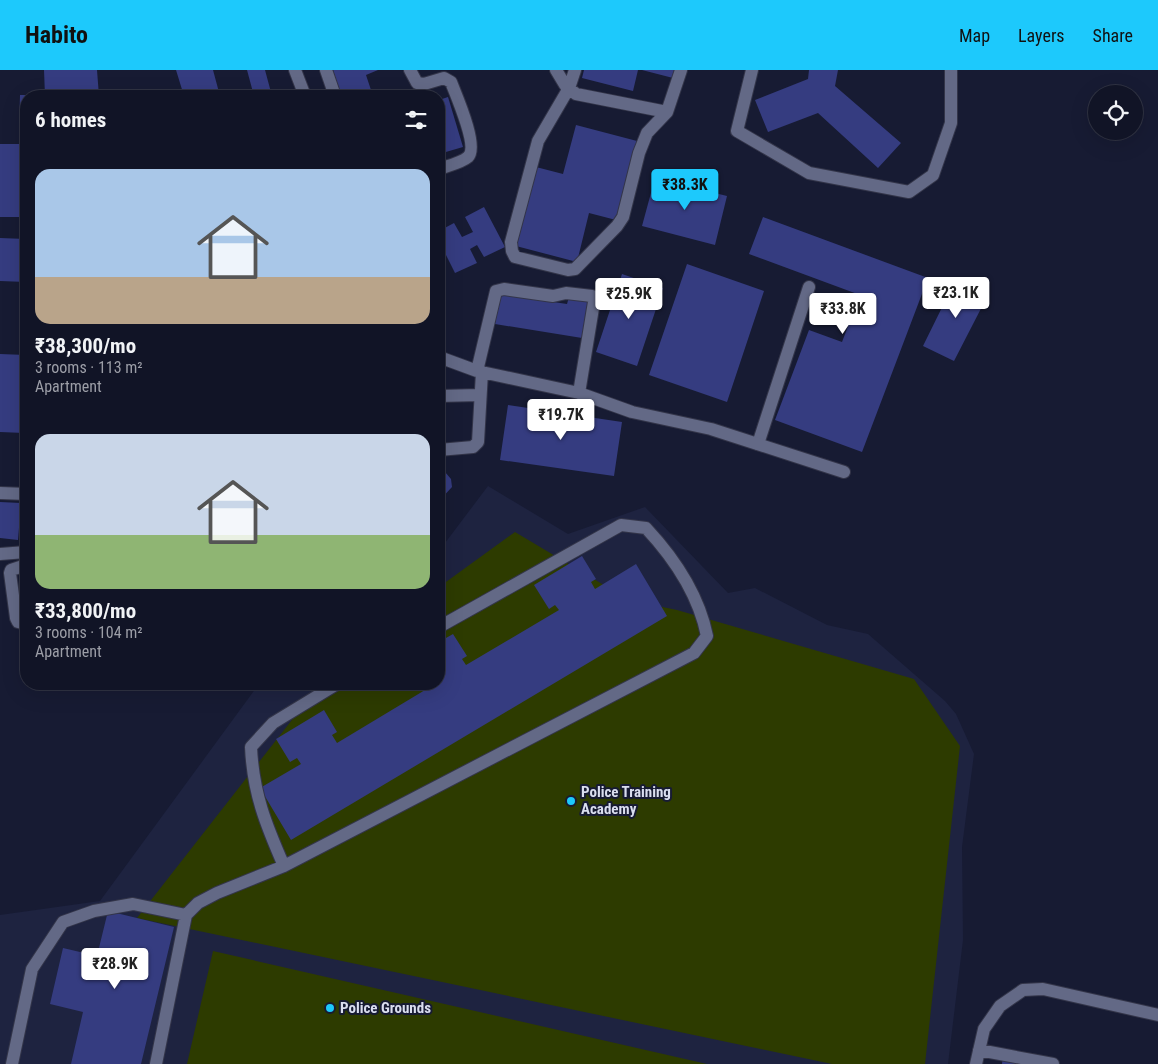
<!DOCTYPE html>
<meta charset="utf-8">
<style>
:root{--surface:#111426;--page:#1e2132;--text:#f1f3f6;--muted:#9c9ea7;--line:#303343;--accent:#1dc9fc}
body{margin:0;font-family:"Roboto Condensed",sans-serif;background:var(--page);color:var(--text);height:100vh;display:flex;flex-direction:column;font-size:19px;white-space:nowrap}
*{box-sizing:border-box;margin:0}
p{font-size:16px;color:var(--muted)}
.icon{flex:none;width:28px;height:28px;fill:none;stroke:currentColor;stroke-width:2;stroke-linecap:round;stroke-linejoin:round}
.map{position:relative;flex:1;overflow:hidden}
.drawer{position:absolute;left:20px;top:20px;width:425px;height:600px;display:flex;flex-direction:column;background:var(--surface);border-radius:20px;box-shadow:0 5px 20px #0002,0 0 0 1px var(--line)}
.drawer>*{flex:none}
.tools{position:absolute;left:1088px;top:15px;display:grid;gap:10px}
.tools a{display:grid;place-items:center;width:55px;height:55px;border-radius:50%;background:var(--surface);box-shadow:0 5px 20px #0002,0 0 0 1px var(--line);font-size:25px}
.price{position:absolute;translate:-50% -42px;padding:0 11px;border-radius:5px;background:#fff;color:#222;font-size:16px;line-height:32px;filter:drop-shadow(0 1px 2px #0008)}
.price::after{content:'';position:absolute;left:50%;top:30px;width:15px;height:11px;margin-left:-8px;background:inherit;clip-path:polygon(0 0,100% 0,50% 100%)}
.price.selected{background:var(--accent);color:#111}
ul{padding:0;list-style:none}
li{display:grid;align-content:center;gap:10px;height:265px;padding:0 15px}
li span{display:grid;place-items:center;height:155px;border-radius:15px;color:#555}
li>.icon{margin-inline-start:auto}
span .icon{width:90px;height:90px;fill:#fffc;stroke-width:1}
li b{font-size:21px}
h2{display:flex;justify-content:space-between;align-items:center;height:60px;padding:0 15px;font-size:21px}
header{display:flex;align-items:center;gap:30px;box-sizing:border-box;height:70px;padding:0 25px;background:var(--accent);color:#111}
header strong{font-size:24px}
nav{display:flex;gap:28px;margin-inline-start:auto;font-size:18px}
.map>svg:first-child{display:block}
.built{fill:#1e2340}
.green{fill:#2d3b00}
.building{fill:#353c80}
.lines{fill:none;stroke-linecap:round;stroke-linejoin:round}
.lane-casing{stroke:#333549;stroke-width:14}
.street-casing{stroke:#333549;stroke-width:14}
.lane{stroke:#636986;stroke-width:12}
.street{stroke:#636986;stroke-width:12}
.poi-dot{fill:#1dc9fc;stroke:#171b33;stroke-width:2}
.labels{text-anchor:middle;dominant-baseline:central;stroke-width:4;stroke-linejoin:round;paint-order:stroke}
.poi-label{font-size:15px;font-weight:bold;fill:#dadeef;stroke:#171b33;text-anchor:start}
</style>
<header>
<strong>Habito</strong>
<nav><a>Map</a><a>Layers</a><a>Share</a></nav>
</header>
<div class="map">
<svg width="1158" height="994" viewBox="0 0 1158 994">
<rect width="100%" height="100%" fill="#171b33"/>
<path class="built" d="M488 416 568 464 645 437 728 523 755 518 827 555 868 564 945 631 956 644 974 684 962 777 963 870 948 994H0V845L100 831 259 614H439V481Z"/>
<path class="green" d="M515 462 629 530 677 540 914 609 960 676 925 994H832L137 848 320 614H439V517Z
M213 881 707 994H187Z"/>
<path class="building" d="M44 0H97L99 26H45Z
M176 0H213L220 26H184Z
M247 0H265L272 26H254Z
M333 0H378L366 5 373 26H341Z
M584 0H638L633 21 582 8Z
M642 0H676L673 8Z
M809 0H838L835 16 901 73 878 98 818 43 768 62 755 30 808 9Z
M20 25H26V63H19Z
M448 27 463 77 439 84V30Z
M576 55 637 71 616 150 589 143 577 192 516 176 536 97 563 104Z
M0 74H26V147H0Z
M655 108 727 126 715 175 642 156Z
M484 137 505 177 484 187 477 175 470 179 477 193 455 203 439 171V161L454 153 462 167 473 162 465 147Z
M763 147 928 208 862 382 775 350 809 260 842 272 860 225 749 184Z
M0 168 26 169V212L0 211Z
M687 194 764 221 727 332 649 305Z
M622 204 663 218 637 296 596 282Z
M957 207 989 223 954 291 923 276Z
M500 224 567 234 569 227 590 231 582 268 495 254Z
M0 284 26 285 24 363 0 362Z
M508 335 622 352 614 406 500 390Z
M439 402H445L451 409 452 417 439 431Z
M0 432 21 433 18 470 0 468Z
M582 486 596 509 591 512 595 519 636 494 667 546 291 770 260 718 301 694 297 688 290 692 276 669 324 640 337 662 332 665 337 673 430 617 428 614H439V572L453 564 467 586 462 589 466 595 559 540 555 535 549 539 534 515Z
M26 497V547L23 548 20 528 24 527 21 498Z
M108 841 174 857 141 994H71L83 942 50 934 63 878 97 886Z
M1003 985 1031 994H1002Z"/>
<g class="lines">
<defs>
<path id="lane" d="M752 0 737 61 809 103 909 122 933 105 951 53V0
M758 374 809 217"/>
<path id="street" d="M295 0 305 26
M326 0 335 26
M410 0 417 13 424 14 444 8 451 12C456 25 479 77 468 87 461 93 447 96 439 99
M556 0 565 15 576 24 667 42
M575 0 569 18 538 71 511 172 512 181 515 187 568 200 575 199 617 156 623 147 639 83 647 63 667 42 681 0
M439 287 477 301 579 323 632 342 711 359 844 402
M477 301 496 221 504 219 553 226 566 223 592 226 594 232 579 323
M439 326 479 325
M439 380 473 377 478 372 482 302
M0 423 26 424
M0 484 26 482
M26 495 11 500 10 503 16 548 18 552 26 554
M284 796C266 755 253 723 251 677L273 653 337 614
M979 980 1053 994
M12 994 32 899 63 852 94 841 133 834 186 845
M156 994 186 845 198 833 217 823 284 796 694 583 707 566C699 526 674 488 646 458L621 455 439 557
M976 994 984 959 1000 936 1023 920 1043 919 1158 945"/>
</defs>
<use href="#lane" class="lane-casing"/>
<use href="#street" class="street-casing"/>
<use href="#lane" class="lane"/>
<use href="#street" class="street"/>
</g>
<g class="poi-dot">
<circle cx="571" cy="731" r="5"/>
<circle cx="330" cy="938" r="5"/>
</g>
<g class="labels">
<g class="poi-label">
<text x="581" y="722">Police Training<tspan x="581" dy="17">Academy</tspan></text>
<text x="340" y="938">Police Grounds</text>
</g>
</g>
</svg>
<div class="tools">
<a><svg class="icon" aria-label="locate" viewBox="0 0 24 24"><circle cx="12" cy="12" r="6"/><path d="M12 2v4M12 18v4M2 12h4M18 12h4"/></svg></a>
</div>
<b class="price selected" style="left:685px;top:141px">₹38.3K</b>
<b class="price" style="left:956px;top:249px">₹23.1K</b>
<b class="price" style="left:629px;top:250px">₹25.9K</b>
<b class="price" style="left:843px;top:265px">₹33.8K</b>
<b class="price" style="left:561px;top:371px">₹19.7K</b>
<b class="price" style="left:115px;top:920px">₹28.9K</b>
<section class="drawer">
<h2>6 homes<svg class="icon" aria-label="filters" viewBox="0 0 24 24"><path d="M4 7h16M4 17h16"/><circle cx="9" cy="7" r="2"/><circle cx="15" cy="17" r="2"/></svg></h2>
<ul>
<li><span style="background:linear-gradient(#a9c7e8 70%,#b9a48a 0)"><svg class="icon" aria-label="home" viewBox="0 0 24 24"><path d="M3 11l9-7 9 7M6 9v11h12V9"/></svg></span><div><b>₹38,300/mo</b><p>3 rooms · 113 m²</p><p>Apartment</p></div></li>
<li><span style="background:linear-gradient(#c9d6e8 65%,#8fb573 0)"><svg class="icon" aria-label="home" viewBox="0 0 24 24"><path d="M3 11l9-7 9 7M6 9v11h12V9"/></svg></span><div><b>₹33,800/mo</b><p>3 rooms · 104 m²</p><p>Apartment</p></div></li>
</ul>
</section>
</div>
